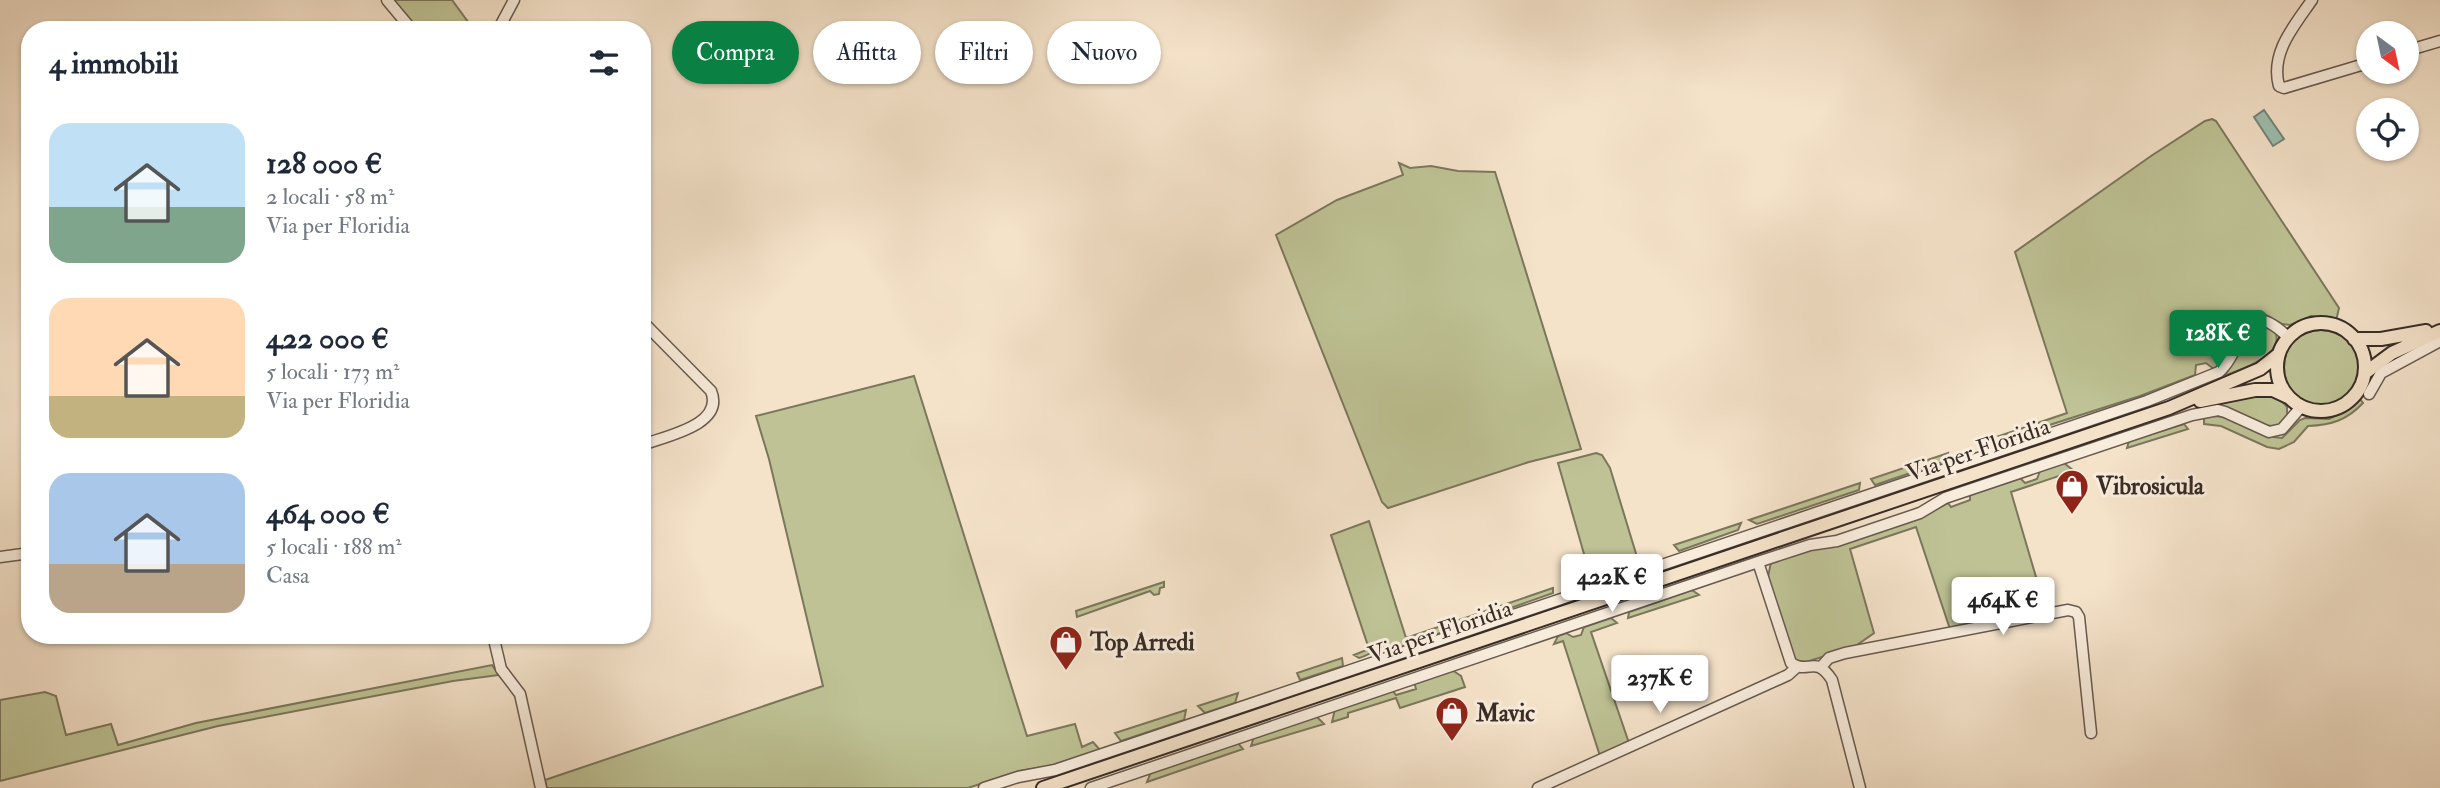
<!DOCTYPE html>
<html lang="it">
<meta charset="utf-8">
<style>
:root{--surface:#fff;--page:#f6f6f7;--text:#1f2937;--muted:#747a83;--accent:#0b8043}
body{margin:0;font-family:"IM FELL Double Pica",serif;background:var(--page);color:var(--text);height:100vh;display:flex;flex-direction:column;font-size:26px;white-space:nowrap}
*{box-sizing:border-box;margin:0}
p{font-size:23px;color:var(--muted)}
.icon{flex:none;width:38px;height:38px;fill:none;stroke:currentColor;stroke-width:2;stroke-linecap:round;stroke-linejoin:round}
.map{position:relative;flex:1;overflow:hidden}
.sheet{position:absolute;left:21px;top:21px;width:630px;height:623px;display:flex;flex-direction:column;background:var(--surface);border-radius:28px;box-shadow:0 2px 5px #0004}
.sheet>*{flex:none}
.top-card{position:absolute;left:672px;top:21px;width:665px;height:63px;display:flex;gap:14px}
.needle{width:46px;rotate:147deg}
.buttons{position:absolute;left:2356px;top:21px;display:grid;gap:14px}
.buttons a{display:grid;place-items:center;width:63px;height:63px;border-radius:50%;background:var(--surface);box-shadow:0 2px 5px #0004;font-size:35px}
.price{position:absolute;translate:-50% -60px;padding:0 16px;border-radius:7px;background:#fff;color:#222;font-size:23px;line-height:46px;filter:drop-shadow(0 2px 4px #0008)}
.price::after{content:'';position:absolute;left:50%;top:42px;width:21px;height:16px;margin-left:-10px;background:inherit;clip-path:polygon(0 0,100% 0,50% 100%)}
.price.current{background:var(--accent);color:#fff}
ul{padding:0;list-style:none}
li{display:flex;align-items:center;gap:21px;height:175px;padding:0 28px}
li span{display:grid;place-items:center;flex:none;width:196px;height:140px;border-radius:21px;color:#555}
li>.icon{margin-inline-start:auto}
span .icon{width:84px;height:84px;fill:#fffc;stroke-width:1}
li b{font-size:30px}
h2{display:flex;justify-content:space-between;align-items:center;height:84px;padding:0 28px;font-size:30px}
.chip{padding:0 24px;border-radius:32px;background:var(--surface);box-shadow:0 2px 5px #0004;font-size:24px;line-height:63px}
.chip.current{background:var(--accent);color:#fff}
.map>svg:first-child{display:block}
.green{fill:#bec294;stroke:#7b775d;stroke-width:2}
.water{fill:#9dbfb0;stroke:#758479;stroke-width:2}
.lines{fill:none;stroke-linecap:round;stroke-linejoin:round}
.minor-casing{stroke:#675a4f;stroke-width:13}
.major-casing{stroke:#382c26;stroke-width:16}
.minor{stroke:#f8ecdc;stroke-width:10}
.major{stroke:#f4e2c9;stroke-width:12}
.labels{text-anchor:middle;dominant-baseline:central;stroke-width:6;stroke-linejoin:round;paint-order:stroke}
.street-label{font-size:24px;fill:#382c26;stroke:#f8ecdc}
.poi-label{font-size:24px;font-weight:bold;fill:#382c26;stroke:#f8ecdc;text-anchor:start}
</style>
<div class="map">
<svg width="2440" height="788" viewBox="0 0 2440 788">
<rect width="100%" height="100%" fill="#f4e2c9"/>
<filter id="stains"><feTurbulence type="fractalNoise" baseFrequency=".00286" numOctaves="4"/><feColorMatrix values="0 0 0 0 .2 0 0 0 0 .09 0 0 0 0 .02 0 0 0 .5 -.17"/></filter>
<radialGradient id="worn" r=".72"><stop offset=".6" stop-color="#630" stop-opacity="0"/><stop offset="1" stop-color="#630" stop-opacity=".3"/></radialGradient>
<path class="green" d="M392 0H452L474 30H416Z
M2212 119 2216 121 2339 308 2336 321 2311 316 2290 325 2282 324 2263 313C2229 320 2239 355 2214 369L2206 363 2196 365 2195 375 2140 396 2006 439 1999 436 2067 413 2015 252 2151 156 2205 121Z
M1399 163 1410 168 1431 166 1458 171 1495 172 1581 449 1529 462 1388 508 1382 502 1276 235 1337 200 1403 175Z
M2260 325 2275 331C2286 356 2241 369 2224 376 2238 361 2241 331 2260 325Z
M2283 368a38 38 0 1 1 76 0a38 38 0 1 1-76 0Z
M914 376 1027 736 1075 724 1082 747 1093 742 1100 750 1050 766 1019 771 968 788H547L545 780 823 686 769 459 756 416Z
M2263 395 2280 399 2287 407V417L2280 425C2259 431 2237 409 2217 404Z
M2360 399 2363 403C2347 420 2332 425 2308 426L2294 442 2279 449 2267 447 2221 426 2204 424V417C2233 411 2253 437 2282 438L2300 420 2305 418 2329 419 2349 409Z
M2184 424 2188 429 2127 448 2129 441Z
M1596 453 1602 455 1610 468 1637 557 1634 565 1570 588V582L1590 575 1558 463Z
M1948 453 1946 461 1875 485 1871 479Z
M2064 463 2074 471 2011 492 2046 611 1950 629 1916 527 1850 549 1874 633 1854 647 1806 662 1794 660 1767 582 1771 562C1830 542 1893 533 1948 503L1951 507 1970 500V495L2020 478 2025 483 2037 479 2040 471Z
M1860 483 1859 490 1757 524 1749 520Z
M1369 521 1406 638 1553 588V593L1398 648C1379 641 1377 653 1359 658L1354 655 1369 649 1331 535Z
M1741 523 1738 530 1679 551 1674 545Z
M1164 582V587L1160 588 1159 594 1154 595 1150 591 1077 617 1076 611Z
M1692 590 1699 595 1628 618 1629 612Z
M1611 618 1617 623 1591 632 1629 743 1600 756 1563 641 1554 644 1558 636 1566 633 1573 637 1581 635 1584 627Z
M1342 658 1343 666 1300 680 1297 673Z
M492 665 499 675 453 681 218 726 0 781V700L45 692 56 696 66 735 111 724 118 745 196 723Z
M1452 670 1461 676 1465 687 1400 708 1396 698 1348 713V717L1332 722 1335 709 1392 690 1396 695 1416 689 1414 682Z
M1238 693 1235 703 1205 713 1198 706Z
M1186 710 1184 720 1121 741 1115 733Z
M1316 716 1324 724 1251 746 1254 737Z
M1237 742 1243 749 1147 782 1151 772Z"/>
<path class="water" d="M2264 110 2284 139 2273 146 2254 117Z"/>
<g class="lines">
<defs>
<path id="minor" d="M387 0 412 30
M2312 0C2294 26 2270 53 2279 86L2284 88 2368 63
M498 30 514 0
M2406 51 2440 41
M642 321 711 391C725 425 666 436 642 445
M2369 394 2381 373 2440 341
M0 557 30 553
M1758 562 1791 663C1809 675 1815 654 1832 680L1860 788
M493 635 501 669 520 694 541 788
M1821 667 1829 658 1845 653 2068 610 2076 612 2079 617 2091 733
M984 788 1018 777 1055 770 2147 401 2219 372C2246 348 2240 291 2289 338
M1091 788 1758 562 1810 545 1837 541 1920 513 1945 498 2192 415 2218 410 2225 412 2269 432 2282 429 2301 407
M1538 788 1788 675 1797 667"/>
<path id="major" d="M2277 367a44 44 0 1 1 88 0a44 44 0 1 1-88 0Z
M2354 339H2381L2426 331
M2365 373 2392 353 2440 331
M2200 401 2255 390H2273L2288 397
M1043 788 2169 408 2260 369 2279 354"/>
</defs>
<use href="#minor" class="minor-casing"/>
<use href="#major" class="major-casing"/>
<use href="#minor" class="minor"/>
<use href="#major" class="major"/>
</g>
<defs>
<symbol id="shop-pin" viewBox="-11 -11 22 30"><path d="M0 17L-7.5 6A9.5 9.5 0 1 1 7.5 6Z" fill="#8f2418" stroke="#f8ecdc"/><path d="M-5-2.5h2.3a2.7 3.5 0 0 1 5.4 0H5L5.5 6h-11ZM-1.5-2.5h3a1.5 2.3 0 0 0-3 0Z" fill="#fff"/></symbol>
</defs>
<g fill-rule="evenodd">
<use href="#shop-pin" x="2053" y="467" width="38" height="52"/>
<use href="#shop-pin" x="1047" y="623" width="38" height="52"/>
<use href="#shop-pin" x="1433" y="694" width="38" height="52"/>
</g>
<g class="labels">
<g class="street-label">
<text transform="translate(1978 450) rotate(-19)">Via per Floridia</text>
<text transform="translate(1440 632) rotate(-19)">Via per Floridia</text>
</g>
<g class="poi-label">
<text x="2096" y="486">Vibrosicula</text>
<text x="1090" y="642">Top Arredi</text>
<text x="1476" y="713">Mavic</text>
</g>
</g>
<rect width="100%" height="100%" filter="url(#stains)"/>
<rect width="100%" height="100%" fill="url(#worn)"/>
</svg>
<div class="buttons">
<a><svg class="needle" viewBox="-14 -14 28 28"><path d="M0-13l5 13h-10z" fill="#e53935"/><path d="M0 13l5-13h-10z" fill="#747a83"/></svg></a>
<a><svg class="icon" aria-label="locate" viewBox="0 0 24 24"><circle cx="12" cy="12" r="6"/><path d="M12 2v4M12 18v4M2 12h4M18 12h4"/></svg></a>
</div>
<b class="price current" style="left:2218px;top:370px">128K €</b>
<b class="price" style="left:1612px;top:614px">422K €</b>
<b class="price" style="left:2003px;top:637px">464K €</b>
<b class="price" style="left:1660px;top:715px">237K €</b>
<div class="top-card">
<a class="chip current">Compra</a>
<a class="chip">Affitta</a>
<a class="chip">Filtri</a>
<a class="chip">Nuovo</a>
</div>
<section class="sheet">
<h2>4 immobili<svg class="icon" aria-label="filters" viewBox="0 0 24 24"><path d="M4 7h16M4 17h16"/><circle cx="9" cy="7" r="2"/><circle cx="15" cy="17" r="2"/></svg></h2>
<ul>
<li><span style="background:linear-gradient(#bfe0f5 60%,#7fa58c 0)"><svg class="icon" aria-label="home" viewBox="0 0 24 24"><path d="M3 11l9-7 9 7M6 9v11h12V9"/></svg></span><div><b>128 000 €</b><p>2 locali · 58 m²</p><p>Via per Floridia</p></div></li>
<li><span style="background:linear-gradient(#ffd9b3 70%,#c2b280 0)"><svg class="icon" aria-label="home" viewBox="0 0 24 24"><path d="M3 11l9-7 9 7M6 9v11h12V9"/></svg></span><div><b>422 000 €</b><p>5 locali · 173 m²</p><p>Via per Floridia</p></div></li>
<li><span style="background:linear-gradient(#a9c7e8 65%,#b9a48a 0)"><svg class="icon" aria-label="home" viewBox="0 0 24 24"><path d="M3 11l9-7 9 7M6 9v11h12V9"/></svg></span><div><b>464 000 €</b><p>5 locali · 188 m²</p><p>Casa</p></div></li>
</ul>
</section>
</div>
